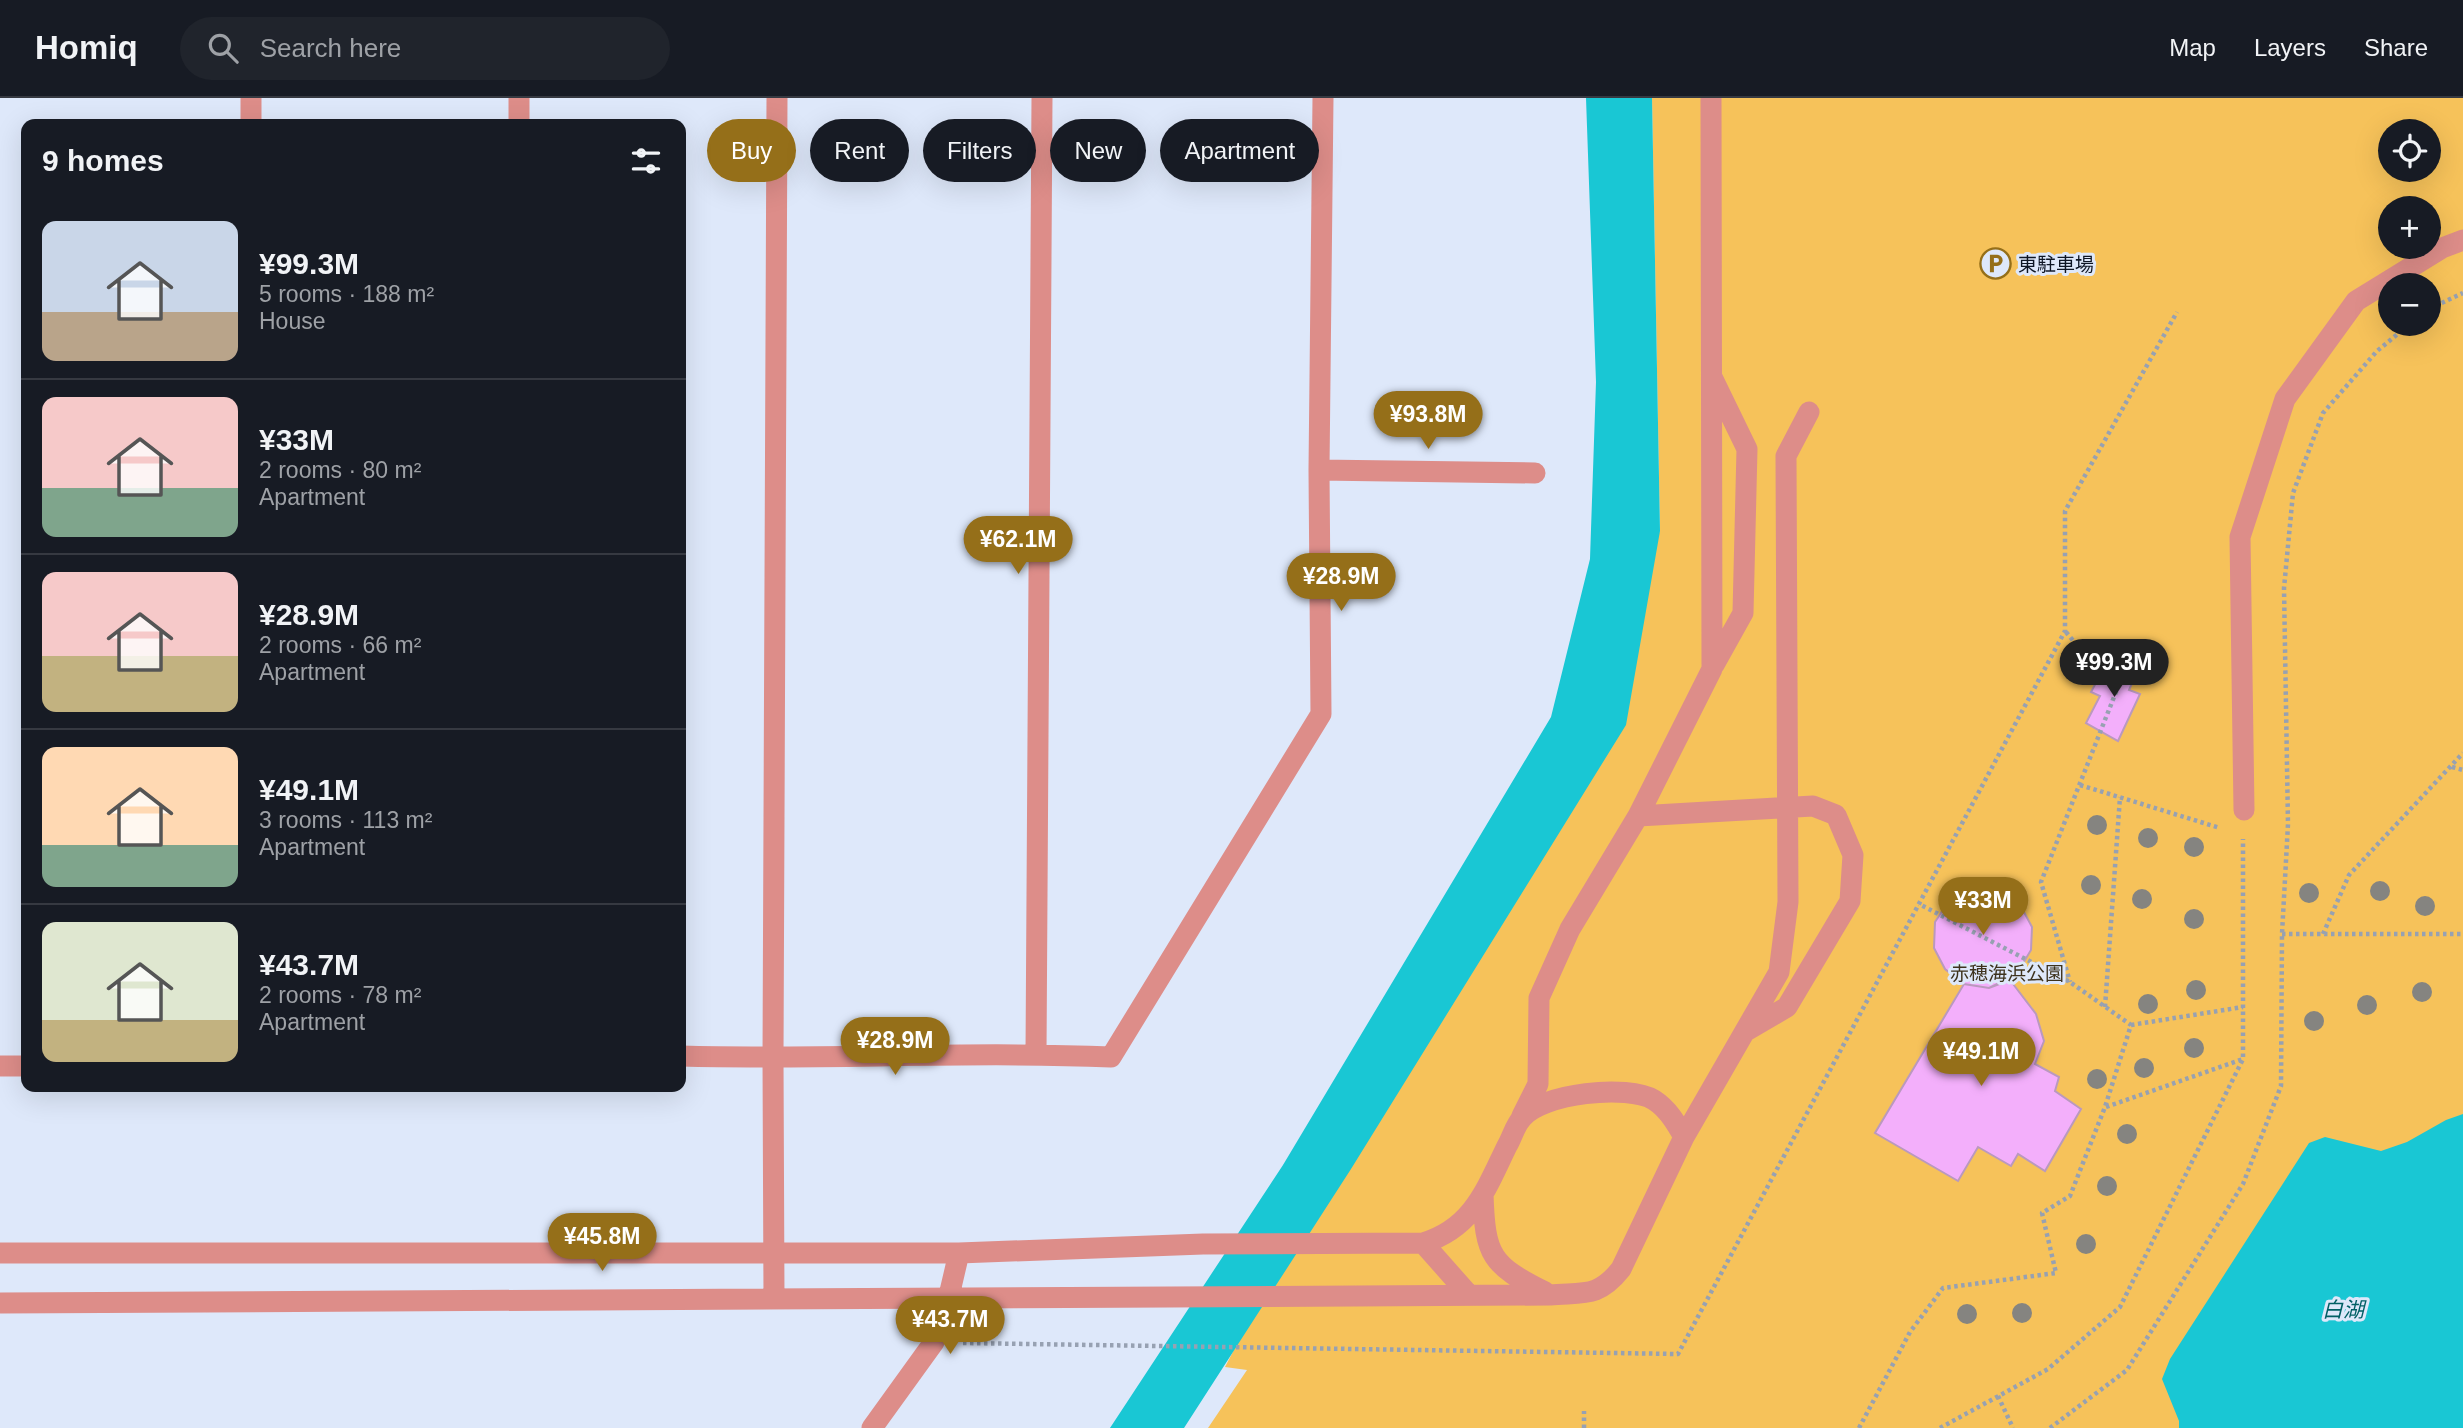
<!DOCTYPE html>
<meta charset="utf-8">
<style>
:root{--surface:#171b24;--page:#20242c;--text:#f1f3f6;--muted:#9ea1a6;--line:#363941;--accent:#956f19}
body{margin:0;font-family:Helvetica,"Noto Sans JP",sans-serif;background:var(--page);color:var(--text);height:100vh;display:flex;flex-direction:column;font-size:26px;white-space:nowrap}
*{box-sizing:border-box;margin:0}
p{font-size:23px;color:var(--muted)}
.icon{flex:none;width:38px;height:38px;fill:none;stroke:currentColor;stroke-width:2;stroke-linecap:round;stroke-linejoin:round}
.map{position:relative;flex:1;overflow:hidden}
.drawer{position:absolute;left:21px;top:21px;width:665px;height:973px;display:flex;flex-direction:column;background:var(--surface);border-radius:14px;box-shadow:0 7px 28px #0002}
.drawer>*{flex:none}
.banner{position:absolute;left:707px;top:21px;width:665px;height:63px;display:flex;gap:14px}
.tools{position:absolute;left:2378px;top:21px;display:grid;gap:14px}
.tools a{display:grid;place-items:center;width:63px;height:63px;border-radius:50%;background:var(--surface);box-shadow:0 7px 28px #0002;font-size:35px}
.price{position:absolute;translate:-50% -60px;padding:0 16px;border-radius:24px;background:var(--accent);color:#fff;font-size:23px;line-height:46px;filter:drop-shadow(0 2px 4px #0008)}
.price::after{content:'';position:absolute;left:50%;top:42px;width:21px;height:16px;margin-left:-10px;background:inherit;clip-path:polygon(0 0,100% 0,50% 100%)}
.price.selected{background:#222;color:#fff}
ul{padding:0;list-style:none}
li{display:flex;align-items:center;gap:21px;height:175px;padding:0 21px}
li+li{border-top:2px solid var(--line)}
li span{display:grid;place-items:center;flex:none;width:196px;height:140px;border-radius:14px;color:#555}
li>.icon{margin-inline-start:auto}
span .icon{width:84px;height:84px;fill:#fffc;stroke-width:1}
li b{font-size:30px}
h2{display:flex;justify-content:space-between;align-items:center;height:84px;padding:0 21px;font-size:30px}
.pill{padding:0 24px;border-radius:32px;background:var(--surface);box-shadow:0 7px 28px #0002;font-size:24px;line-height:63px}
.pill.selected{background:var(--accent);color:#fff}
header{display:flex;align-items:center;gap:42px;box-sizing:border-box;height:98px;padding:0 35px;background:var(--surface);border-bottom:2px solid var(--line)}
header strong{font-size:33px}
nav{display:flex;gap:38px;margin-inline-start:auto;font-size:24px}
.search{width:490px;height:63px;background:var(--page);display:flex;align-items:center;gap:18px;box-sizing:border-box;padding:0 24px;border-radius:38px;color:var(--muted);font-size:26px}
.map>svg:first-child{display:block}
.green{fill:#f6c25a;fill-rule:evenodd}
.water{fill:#19c7d4}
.building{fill:#f3affb;stroke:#ba99be;stroke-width:2}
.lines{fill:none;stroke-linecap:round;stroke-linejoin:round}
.path{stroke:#97a1b2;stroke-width:4.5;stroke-dasharray:3.5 3.5;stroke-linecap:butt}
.minor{stroke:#dd8d89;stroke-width:21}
.tree{fill:#858480}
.labels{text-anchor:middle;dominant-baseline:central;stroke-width:6;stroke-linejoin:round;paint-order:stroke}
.poi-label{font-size:19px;fill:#0e1625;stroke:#dee8fa;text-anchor:start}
.park-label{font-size:19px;fill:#3d321d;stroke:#dee8fa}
.water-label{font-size:21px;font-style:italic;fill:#015f65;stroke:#dee8fa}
</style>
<header>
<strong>Homiq</strong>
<div class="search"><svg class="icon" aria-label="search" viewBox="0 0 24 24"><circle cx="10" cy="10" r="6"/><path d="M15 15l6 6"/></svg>Search here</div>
<nav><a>Map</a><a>Layers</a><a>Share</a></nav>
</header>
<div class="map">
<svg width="2463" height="1330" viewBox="0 0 2463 1330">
<rect width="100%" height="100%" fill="#dee8fa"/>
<path class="green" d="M1652 0H2463V1330H1208L1247 1272 1225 1269 1660 433ZM2390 33H2429V72H2390ZM2390 110H2429V149H2390ZM2390 187H2429V226H2390Z"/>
<path class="water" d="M1586 0H1652L1660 433 1626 627 1351 1071 1184 1330H1110L1283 1067 1551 619 1590 461 1596 284Z
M2463 1016V1330H2179V1323L2162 1281 2170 1261 2309 1045 2325 1039 2381 1053 2407 1044 2446 1022Z"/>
<path class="building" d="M2110 559 2137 574 2129 592 2140 596 2118 643 2086 625 2100 598 2091 594Z
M1970 790 2000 791 2018 803 2032 829 2031 852 2016 877 1989 890 1964 886 1945 871 1934 850 1935 824 1951 800Z
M2010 882 2036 916 2044 943 2035 966 2059 979 2055 993 2081 1011 2045 1073 2018 1056 2011 1068 1978 1049 1958 1083 1875 1035 1964 886 1989 890Z"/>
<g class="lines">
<path class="path" d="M2429 211 2463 195
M2066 534 2116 594 2041 784 2070 884
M2452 669 2463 672
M2080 687 2220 730
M2282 836H2463
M2323 836 2349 777 2463 655
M2105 909 2120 699
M2131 927 2243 909
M2106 1009 2243 961
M963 1245 1678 1256 2065 533V413L2177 214
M1998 1298 2013 1330
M1584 1330V1313
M1859 1330 1910 1234 1943 1190 2056 1175 2042 1115 2070 1098 2105 1009 2131 927 2070 884 1919 806
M1940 1330 2048 1271 2120 1209 2243 961V741
M2050 1330 2127 1272 2243 1086 2281 988 2282 836 2288 726 2284 490 2293 395 2323 315 2377 253 2410 226"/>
<path class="minor" d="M251 0V26
M519 26V0
M1712 279 1747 351 1743 515 1714 567
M1319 372 1535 375
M2244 712 2240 439 2285 301 2356 203 2442 150 2463 142
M1638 718 1813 708 1836 717 1853 757 1850 803 1787 909 1746 933
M1036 956 1042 0
M681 958C824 962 968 953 1111 959L1321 616 1319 372 1323 0
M0 968H26
M1522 1018 1538 986 1539 900 1570 831 1638 718 1712 571 1711 0
M1483 1096C1485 1158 1491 1167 1545 1194
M1423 1145 1469 1197
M0 1155H959L1203 1146 1423 1145C1473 1130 1486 1091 1507 1048 1512 1040 1515 1027 1522 1020 1542 995 1628 986 1654 1002 1668 1011 1676 1025 1684 1039
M774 1201 773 960 777 0
M0 1205 1550 1197C1584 1194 1598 1200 1621 1171L1684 1039 1779 874 1788 804 1786 358 1809 314
M872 1330 934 1244 948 1202 959 1155"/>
</g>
<g class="tree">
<circle cx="2097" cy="727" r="10"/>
<circle cx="2148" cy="740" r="10"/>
<circle cx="2194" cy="749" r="10"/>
<circle cx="2091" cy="787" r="10"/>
<circle cx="2380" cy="793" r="10"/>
<circle cx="2309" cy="795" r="10"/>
<circle cx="2142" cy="801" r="10"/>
<circle cx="2425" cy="808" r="10"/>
<circle cx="2194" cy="821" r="10"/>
<circle cx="2196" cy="892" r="10"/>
<circle cx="2422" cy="894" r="10"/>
<circle cx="2148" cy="906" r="10"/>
<circle cx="2367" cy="907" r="10"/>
<circle cx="2314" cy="923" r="10"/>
<circle cx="2194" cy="950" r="10"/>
<circle cx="2144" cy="970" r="10"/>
<circle cx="2097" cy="981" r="10"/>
<circle cx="2127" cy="1036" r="10"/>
<circle cx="2107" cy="1088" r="10"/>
<circle cx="2086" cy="1146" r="10"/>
<circle cx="2022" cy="1215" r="10"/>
<circle cx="1967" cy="1216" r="10"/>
</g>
<defs>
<symbol id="parking-ring" viewBox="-11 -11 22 22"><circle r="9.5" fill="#dee8fa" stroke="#956f19" stroke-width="1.5"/><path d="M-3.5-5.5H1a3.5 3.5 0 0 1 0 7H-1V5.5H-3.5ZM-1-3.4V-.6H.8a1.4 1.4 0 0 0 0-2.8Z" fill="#956f19"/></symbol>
</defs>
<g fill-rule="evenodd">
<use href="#parking-ring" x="1978" y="148" width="35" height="35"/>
</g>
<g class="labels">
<g class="poi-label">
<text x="2018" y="166">東駐車場</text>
</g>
<g class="park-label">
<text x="2007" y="875">赤穂海浜公園</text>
</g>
<g class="water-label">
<text x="2343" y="1211">白湖</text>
</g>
</g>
</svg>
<div class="tools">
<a><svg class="icon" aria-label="locate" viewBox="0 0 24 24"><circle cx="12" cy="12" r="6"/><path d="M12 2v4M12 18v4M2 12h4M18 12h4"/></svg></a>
<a>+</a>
<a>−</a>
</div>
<b class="price" style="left:1428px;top:353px">¥93.8M</b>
<b class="price" style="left:1018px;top:478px">¥62.1M</b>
<b class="price" style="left:1341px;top:515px">¥28.9M</b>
<b class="price selected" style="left:2114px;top:601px">¥99.3M</b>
<b class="price" style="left:1983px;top:839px">¥33M</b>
<b class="price" style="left:895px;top:979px">¥28.9M</b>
<b class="price" style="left:1981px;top:990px">¥49.1M</b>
<b class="price" style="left:602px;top:1175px">¥45.8M</b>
<b class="price" style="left:950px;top:1258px">¥43.7M</b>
<div class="banner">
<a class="pill selected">Buy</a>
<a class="pill">Rent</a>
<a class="pill">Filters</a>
<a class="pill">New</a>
<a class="pill">Apartment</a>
</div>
<section class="drawer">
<h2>9 homes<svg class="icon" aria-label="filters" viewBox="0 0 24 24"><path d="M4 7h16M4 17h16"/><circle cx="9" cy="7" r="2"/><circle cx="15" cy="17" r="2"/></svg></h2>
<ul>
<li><span style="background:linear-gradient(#c9d6e8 65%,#b9a48a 0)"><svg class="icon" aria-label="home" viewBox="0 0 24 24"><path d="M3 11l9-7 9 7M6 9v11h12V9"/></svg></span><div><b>¥99.3M</b><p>5 rooms · 188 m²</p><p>House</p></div></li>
<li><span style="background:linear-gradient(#f6c9c9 65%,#7fa58c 0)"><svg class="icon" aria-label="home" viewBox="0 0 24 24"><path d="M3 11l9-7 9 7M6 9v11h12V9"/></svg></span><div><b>¥33M</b><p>2 rooms · 80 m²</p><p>Apartment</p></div></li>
<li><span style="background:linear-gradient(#f6c9c9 60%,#c2b280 0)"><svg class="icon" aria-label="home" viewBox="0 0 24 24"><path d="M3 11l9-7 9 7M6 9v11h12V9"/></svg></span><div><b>¥28.9M</b><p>2 rooms · 66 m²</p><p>Apartment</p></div></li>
<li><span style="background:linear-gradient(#ffd9b3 70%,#7fa58c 0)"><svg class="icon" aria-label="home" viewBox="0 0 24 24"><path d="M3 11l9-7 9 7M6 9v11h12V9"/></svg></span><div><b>¥49.1M</b><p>3 rooms · 113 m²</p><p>Apartment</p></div></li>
<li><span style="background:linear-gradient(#dfe7d0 70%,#c2b280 0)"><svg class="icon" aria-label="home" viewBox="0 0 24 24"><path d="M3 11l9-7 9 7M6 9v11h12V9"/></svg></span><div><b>¥43.7M</b><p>2 rooms · 78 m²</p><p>Apartment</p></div></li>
</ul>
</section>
</div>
